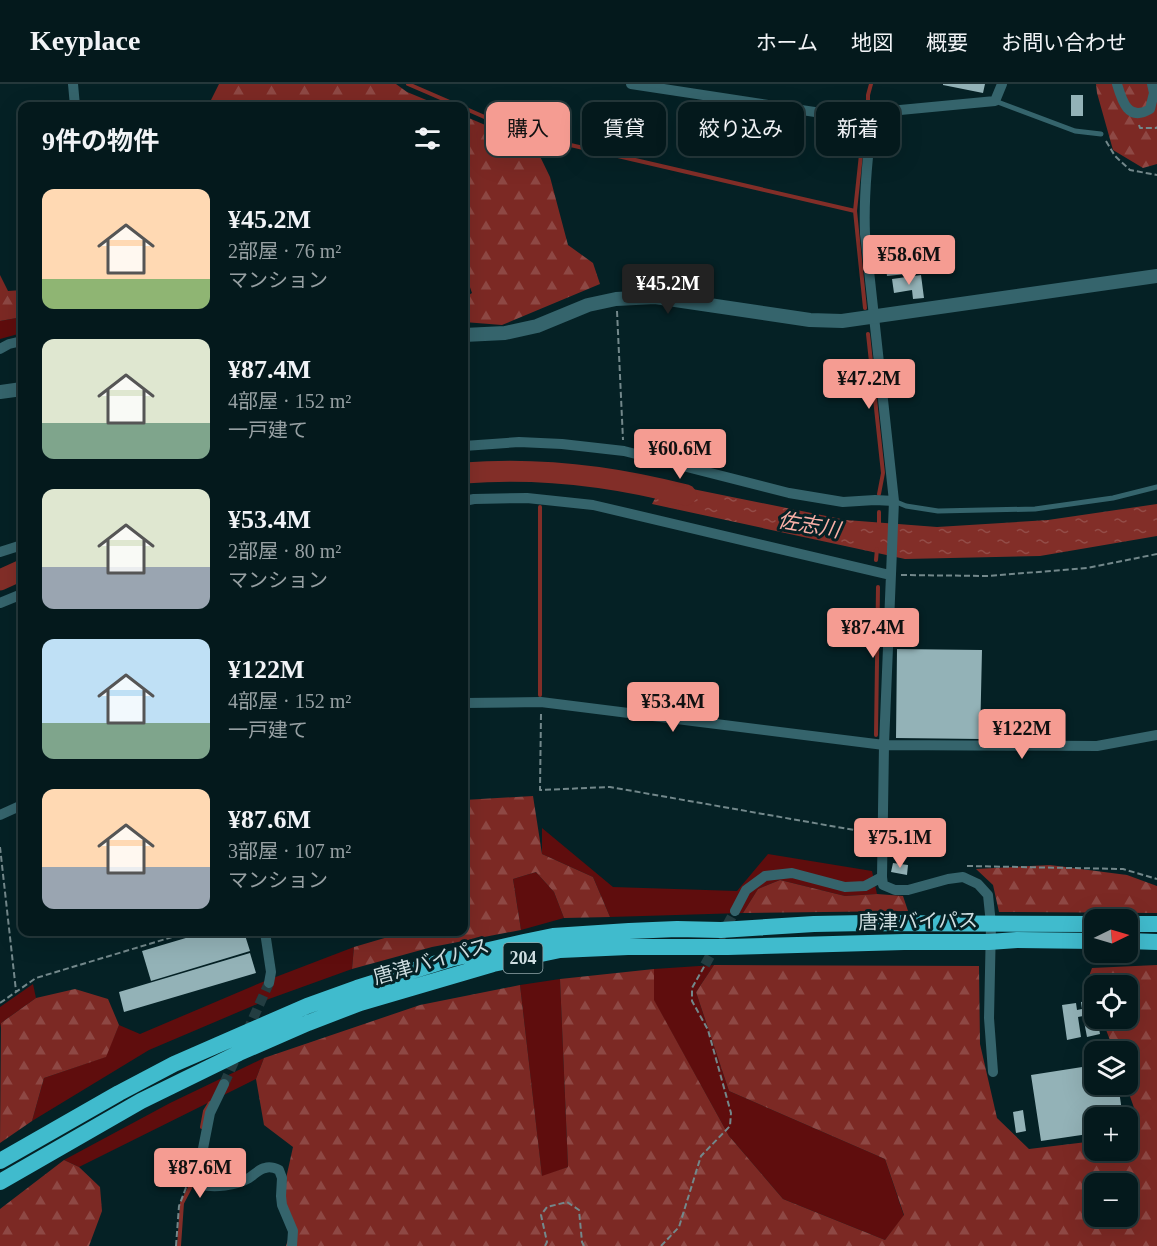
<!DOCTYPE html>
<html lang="ja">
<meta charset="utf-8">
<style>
:root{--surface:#04191c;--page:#122629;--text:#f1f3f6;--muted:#97a0a3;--line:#25383b;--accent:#f59c92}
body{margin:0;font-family:"Times New Roman","Noto Sans JP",serif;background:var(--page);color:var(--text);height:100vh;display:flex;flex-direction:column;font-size:22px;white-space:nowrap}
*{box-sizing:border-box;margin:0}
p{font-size:20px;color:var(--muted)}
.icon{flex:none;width:33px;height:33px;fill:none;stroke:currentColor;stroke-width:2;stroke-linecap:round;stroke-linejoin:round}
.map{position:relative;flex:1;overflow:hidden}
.details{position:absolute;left:18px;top:18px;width:450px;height:834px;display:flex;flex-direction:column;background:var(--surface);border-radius:12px;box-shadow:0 6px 24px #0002,0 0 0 2px var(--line)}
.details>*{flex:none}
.guide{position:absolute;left:486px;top:18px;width:570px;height:54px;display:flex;gap:12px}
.needle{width:39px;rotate:85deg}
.tools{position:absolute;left:1084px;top:825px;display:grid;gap:12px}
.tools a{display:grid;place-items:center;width:54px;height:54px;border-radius:12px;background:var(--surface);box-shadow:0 6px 24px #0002,0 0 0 2px var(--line);font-size:30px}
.price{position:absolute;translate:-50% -51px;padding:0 14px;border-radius:6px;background:var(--accent);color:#111;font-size:20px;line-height:39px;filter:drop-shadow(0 2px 3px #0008)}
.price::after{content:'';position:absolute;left:50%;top:36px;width:18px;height:14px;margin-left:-9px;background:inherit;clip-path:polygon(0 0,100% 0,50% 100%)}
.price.current{background:#222;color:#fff}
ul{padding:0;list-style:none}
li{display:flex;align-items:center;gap:18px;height:150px;padding:0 24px}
li span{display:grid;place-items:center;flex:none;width:168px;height:120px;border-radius:12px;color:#555}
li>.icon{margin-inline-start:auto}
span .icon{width:72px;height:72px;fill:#fffc;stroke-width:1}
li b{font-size:26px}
h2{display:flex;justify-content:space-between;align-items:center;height:72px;padding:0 24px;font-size:26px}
.tag{padding:0 21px;border-radius:12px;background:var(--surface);box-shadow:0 6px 24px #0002,0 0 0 2px var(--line);font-size:21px;line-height:54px}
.tag.current{background:var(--accent);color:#111}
header{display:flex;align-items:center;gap:36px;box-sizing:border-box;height:84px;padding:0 30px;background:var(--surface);border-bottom:2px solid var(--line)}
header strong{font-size:28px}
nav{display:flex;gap:33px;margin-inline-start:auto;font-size:21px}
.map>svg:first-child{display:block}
.green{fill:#5f0d0d}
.forest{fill:url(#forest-firs);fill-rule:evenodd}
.water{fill:url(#water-ripples)}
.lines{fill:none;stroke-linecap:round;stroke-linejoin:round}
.stream{stroke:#822e28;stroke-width:4}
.river{stroke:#822e28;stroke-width:21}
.building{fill:#93b2b7}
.minor-tunnel{stroke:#233d41;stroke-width:10;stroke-dasharray:10 5;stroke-linecap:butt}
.path{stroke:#73888b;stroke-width:2;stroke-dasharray:6 3;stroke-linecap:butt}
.service{stroke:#35646c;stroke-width:5}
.minor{stroke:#35646c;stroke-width:10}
.tertiary{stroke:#35646c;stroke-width:14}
.trunk{stroke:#40bbcd;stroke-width:16}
.labels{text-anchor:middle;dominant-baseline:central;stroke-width:6;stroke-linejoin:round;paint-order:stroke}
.shield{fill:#052125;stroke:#92a5a9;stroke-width:1.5}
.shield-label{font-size:18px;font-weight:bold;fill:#cfdee1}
.street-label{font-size:20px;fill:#cfdee1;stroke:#052125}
.water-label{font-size:21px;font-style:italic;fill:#fab0a7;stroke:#052125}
</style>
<header>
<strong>Keyplace</strong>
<nav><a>ホーム</a><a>地図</a><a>概要</a><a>お問い合わせ</a></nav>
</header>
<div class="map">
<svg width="1157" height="1162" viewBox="0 0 1157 1162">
<defs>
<pattern id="forest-firs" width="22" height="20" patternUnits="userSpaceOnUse" patternTransform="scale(1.5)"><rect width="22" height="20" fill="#7c2924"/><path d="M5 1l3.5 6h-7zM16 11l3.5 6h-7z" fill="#8e4844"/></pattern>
<pattern id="water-ripples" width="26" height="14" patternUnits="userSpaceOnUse" patternTransform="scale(1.5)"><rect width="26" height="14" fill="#822e28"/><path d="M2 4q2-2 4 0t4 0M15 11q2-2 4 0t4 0" fill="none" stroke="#934c47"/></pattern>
</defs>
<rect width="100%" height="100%" fill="#052125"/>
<path class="green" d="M22 233V249L0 255V237Z
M542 744 613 803 737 807 768 770 872 787 877 810 845 812 780 796 758 805 743 829 610 833 593 793 542 770Z
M536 788 554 808 564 834 521 846 513 795Z
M354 863 352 885 269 915 149 966 32 1037 44 994 105 973 119 941 140 950 260 899Z
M714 881 696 908 729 1007 885 1075 904 1132 885 1156 783 1115 729 1052 653 915 654 885Z
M560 895 568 1083 542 1093 520 901Z
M33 900 36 914 1 939 0 944V923Z
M264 974 256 995 79 1083 64 1076 170 1019Z"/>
<path class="forest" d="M219 0H396L407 8 441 22H208Z
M1096 0H1157V80L1143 84 1113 66 1097 9Z
M464 32 535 62 550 93 568 161 593 179 600 200 502 241 464 238V214L472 209 464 186Z
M0 191 8 207 22 206V233L0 237Z
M533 712 542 770 593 793 610 833 564 834 554 808 536 788 513 795 521 846 432 863 352 885 354 863 405 848H464V716Z
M1050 781 1127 791 1157 802V829L999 828 993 801 976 785Z
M780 796 845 812 877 810 903 812 908 827 743 829 758 805Z
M714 881 979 882 980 960 997 1034 1029 1065 1095 1057V1066H1128V1053L1135 1052 1139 1038 1126 1001 1128 1000V968L1114 967 1102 935 1128 934V902H1095V915L1088 895 1092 884 1157 881V1162H286L291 1146 281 1117 293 1063 264 1041 256 995 264 974 420 921 520 901 542 1092 568 1083 560 895 654 885V916L729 1052 783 1115 885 1156 904 1131 885 1075 729 1007 696 908ZM1095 1100H1128V1132H1095Z
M75 905 108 915 119 941 106 973 44 994 32 1037 0 1059 1 939 36 914Z
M64 1076 79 1083 100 1103 102 1127 89 1162H0V1125Z"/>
<path class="water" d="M663 399 846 436 937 443 1048 436 1157 420V452L1040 472 905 475 652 420Z"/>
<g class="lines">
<path class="stream" d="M408 0 459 22
M464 24 523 50 855 127
M865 224 855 127 862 61 868 33V11L871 0
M868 250 883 389 879 410
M879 443V428
M876 476 877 465
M540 611V423
M876 651 878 503
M202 1043 205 1027 210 1019
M179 1162 182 1119 193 1098"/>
<path class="river" d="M464 389C538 383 613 392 686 411
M0 496 22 486"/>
</g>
<path class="building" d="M943 0H985L983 9 943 1Z
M1071 11H1083V32H1071Z
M898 167 900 183 915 181 916 189 887 192 884 168Z
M921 191 924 214 913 215 912 206 894 209 892 195Z
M897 565 982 566 980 655 896 654Z
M893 779 908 781 907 791 891 788Z
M206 848H244L250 867 151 897 142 867Z
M250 869 256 889 124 928 119 908Z
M1094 916 1095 934H1097L1100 950 1087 953 1083 932 1078 933 1081 953 1067 956 1062 921 1076 919 1077 926 1082 925 1081 918Z
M1095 981V1000H1118L1123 1034H1095V1049L1041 1057 1031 991Z
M1023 1026 1026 1047 1016 1049 1013 1028Z"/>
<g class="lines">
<path class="minor-tunnel" d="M705 881 735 827
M247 948 269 899
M224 1000 237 971"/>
<path class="path" d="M1139 41 1140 44H1156L1157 43
M1106 57 1115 72 1130 86 1157 91
M617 227 623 356
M901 491 988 492 1087 484 1157 470
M541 630 540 706 610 703 871 749
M0 763 16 907
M967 782 1123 785 1157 795
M0 919 36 894 189 848
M176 1162 179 1122 187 1101
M545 1162 547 1158 541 1131 547 1123 567 1118 579 1126 582 1158 584 1162
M661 1162 679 1143 701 1072 730 1042 731 1029 708 946 692 917V904L705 881"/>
<path class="service" d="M995 17 1075 47 1101 50
M894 417 906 422 938 427 1035 425 1113 414 1157 403"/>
<path class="minor" d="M73 0 75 22
M631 0 861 35 875 33
M1117 0C1122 17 1128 38 1150 25L1154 9 1152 0
M0 265 9 260 22 257
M464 362 519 358 562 360 624 367 789 409 843 418 875 416 894 417
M464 417 474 415 527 414 593 421 890 491
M0 468 22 461
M0 519 22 510
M464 619 541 618 884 661 1097 662 1157 651
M0 731 22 721
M735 827 746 806 765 792 792 789 845 803 865 802 882 793
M265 848 271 888 269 899
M993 988 989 934 991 840 988 811 978 800 963 793 948 795 908 806H895L883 801 882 793 884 661 894 417 865 150C864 126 866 46 879 28L995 17 1002 0
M224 1000 210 1029 197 1095 200 1100C214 1105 236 1101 249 1094 254 1091 259 1085 265 1084 270 1082 275 1084 279 1086L282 1094 281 1112 282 1121 293 1147 292 1162"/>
<path class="tertiary" d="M464 251 505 249 537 242 588 221 616 215 655 213 810 236 842 237 1157 192
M0 308 22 305"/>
<path class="trunk" d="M1128 840H1157
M1128 857 1157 858
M0 1077 119 1009 174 980 307 922 357 904 450 875 524 858 553 852 629 847 677 845 721 846 814 840 865 839 1095 840
M0 1098 141 1017 239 969 308 939 360 919 493 880 560 866 628 863H728L904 858H989L1017 856 1095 857"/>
</g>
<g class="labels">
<rect class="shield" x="503.5" y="859" width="39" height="30" rx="4.5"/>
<g class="shield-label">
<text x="523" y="874">204</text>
</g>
<g class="street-label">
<text transform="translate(918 837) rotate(-1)">唐津バイパス</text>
<text transform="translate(431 877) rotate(-16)">唐津バイパス</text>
</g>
<g class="water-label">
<text transform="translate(809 441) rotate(10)">佐志川</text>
</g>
</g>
</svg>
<div class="tools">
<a><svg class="needle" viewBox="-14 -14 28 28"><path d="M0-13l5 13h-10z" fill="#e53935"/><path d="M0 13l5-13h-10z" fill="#97a0a3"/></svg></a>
<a><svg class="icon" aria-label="locate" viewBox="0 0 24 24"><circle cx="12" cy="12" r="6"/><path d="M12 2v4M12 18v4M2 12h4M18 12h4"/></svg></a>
<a><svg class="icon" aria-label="layers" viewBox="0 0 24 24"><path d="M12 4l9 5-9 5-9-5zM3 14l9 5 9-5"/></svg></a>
<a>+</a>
<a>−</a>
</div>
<b class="price" style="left:909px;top:202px">¥58.6M</b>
<b class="price current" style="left:668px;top:231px">¥45.2M</b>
<b class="price" style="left:869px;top:326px">¥47.2M</b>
<b class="price" style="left:680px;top:396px">¥60.6M</b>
<b class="price" style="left:873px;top:575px">¥87.4M</b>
<b class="price" style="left:673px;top:649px">¥53.4M</b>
<b class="price" style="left:1022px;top:676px">¥122M</b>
<b class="price" style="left:900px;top:785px">¥75.1M</b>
<b class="price" style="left:200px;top:1115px">¥87.6M</b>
<div class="guide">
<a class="tag current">購入</a>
<a class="tag">賃貸</a>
<a class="tag">絞り込み</a>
<a class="tag">新着</a>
</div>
<section class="details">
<h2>9件の物件<svg class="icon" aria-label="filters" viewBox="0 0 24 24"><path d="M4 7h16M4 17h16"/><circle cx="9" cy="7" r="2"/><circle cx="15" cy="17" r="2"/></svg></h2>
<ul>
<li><span style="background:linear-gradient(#ffd9b3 75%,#8fb573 0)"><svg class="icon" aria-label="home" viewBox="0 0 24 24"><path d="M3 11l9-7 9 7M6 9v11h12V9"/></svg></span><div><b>¥45.2M</b><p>2部屋 · 76 m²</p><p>マンション</p></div></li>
<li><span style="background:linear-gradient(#dfe7d0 70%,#7fa58c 0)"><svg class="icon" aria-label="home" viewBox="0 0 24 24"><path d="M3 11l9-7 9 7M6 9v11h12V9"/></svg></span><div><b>¥87.4M</b><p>4部屋 · 152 m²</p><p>一戸建て</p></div></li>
<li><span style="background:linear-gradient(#dfe7d0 65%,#9aa5b1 0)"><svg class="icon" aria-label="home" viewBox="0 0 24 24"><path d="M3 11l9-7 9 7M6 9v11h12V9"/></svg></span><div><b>¥53.4M</b><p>2部屋 · 80 m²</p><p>マンション</p></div></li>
<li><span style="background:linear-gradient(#bfe0f5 70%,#7fa58c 0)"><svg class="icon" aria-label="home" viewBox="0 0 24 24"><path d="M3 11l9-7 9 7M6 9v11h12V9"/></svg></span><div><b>¥122M</b><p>4部屋 · 152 m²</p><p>一戸建て</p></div></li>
<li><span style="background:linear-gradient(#ffd9b3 65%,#9aa5b1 0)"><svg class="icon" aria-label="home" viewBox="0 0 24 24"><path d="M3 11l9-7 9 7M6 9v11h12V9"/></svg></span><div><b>¥87.6M</b><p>3部屋 · 107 m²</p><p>マンション</p></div></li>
</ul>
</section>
</div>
